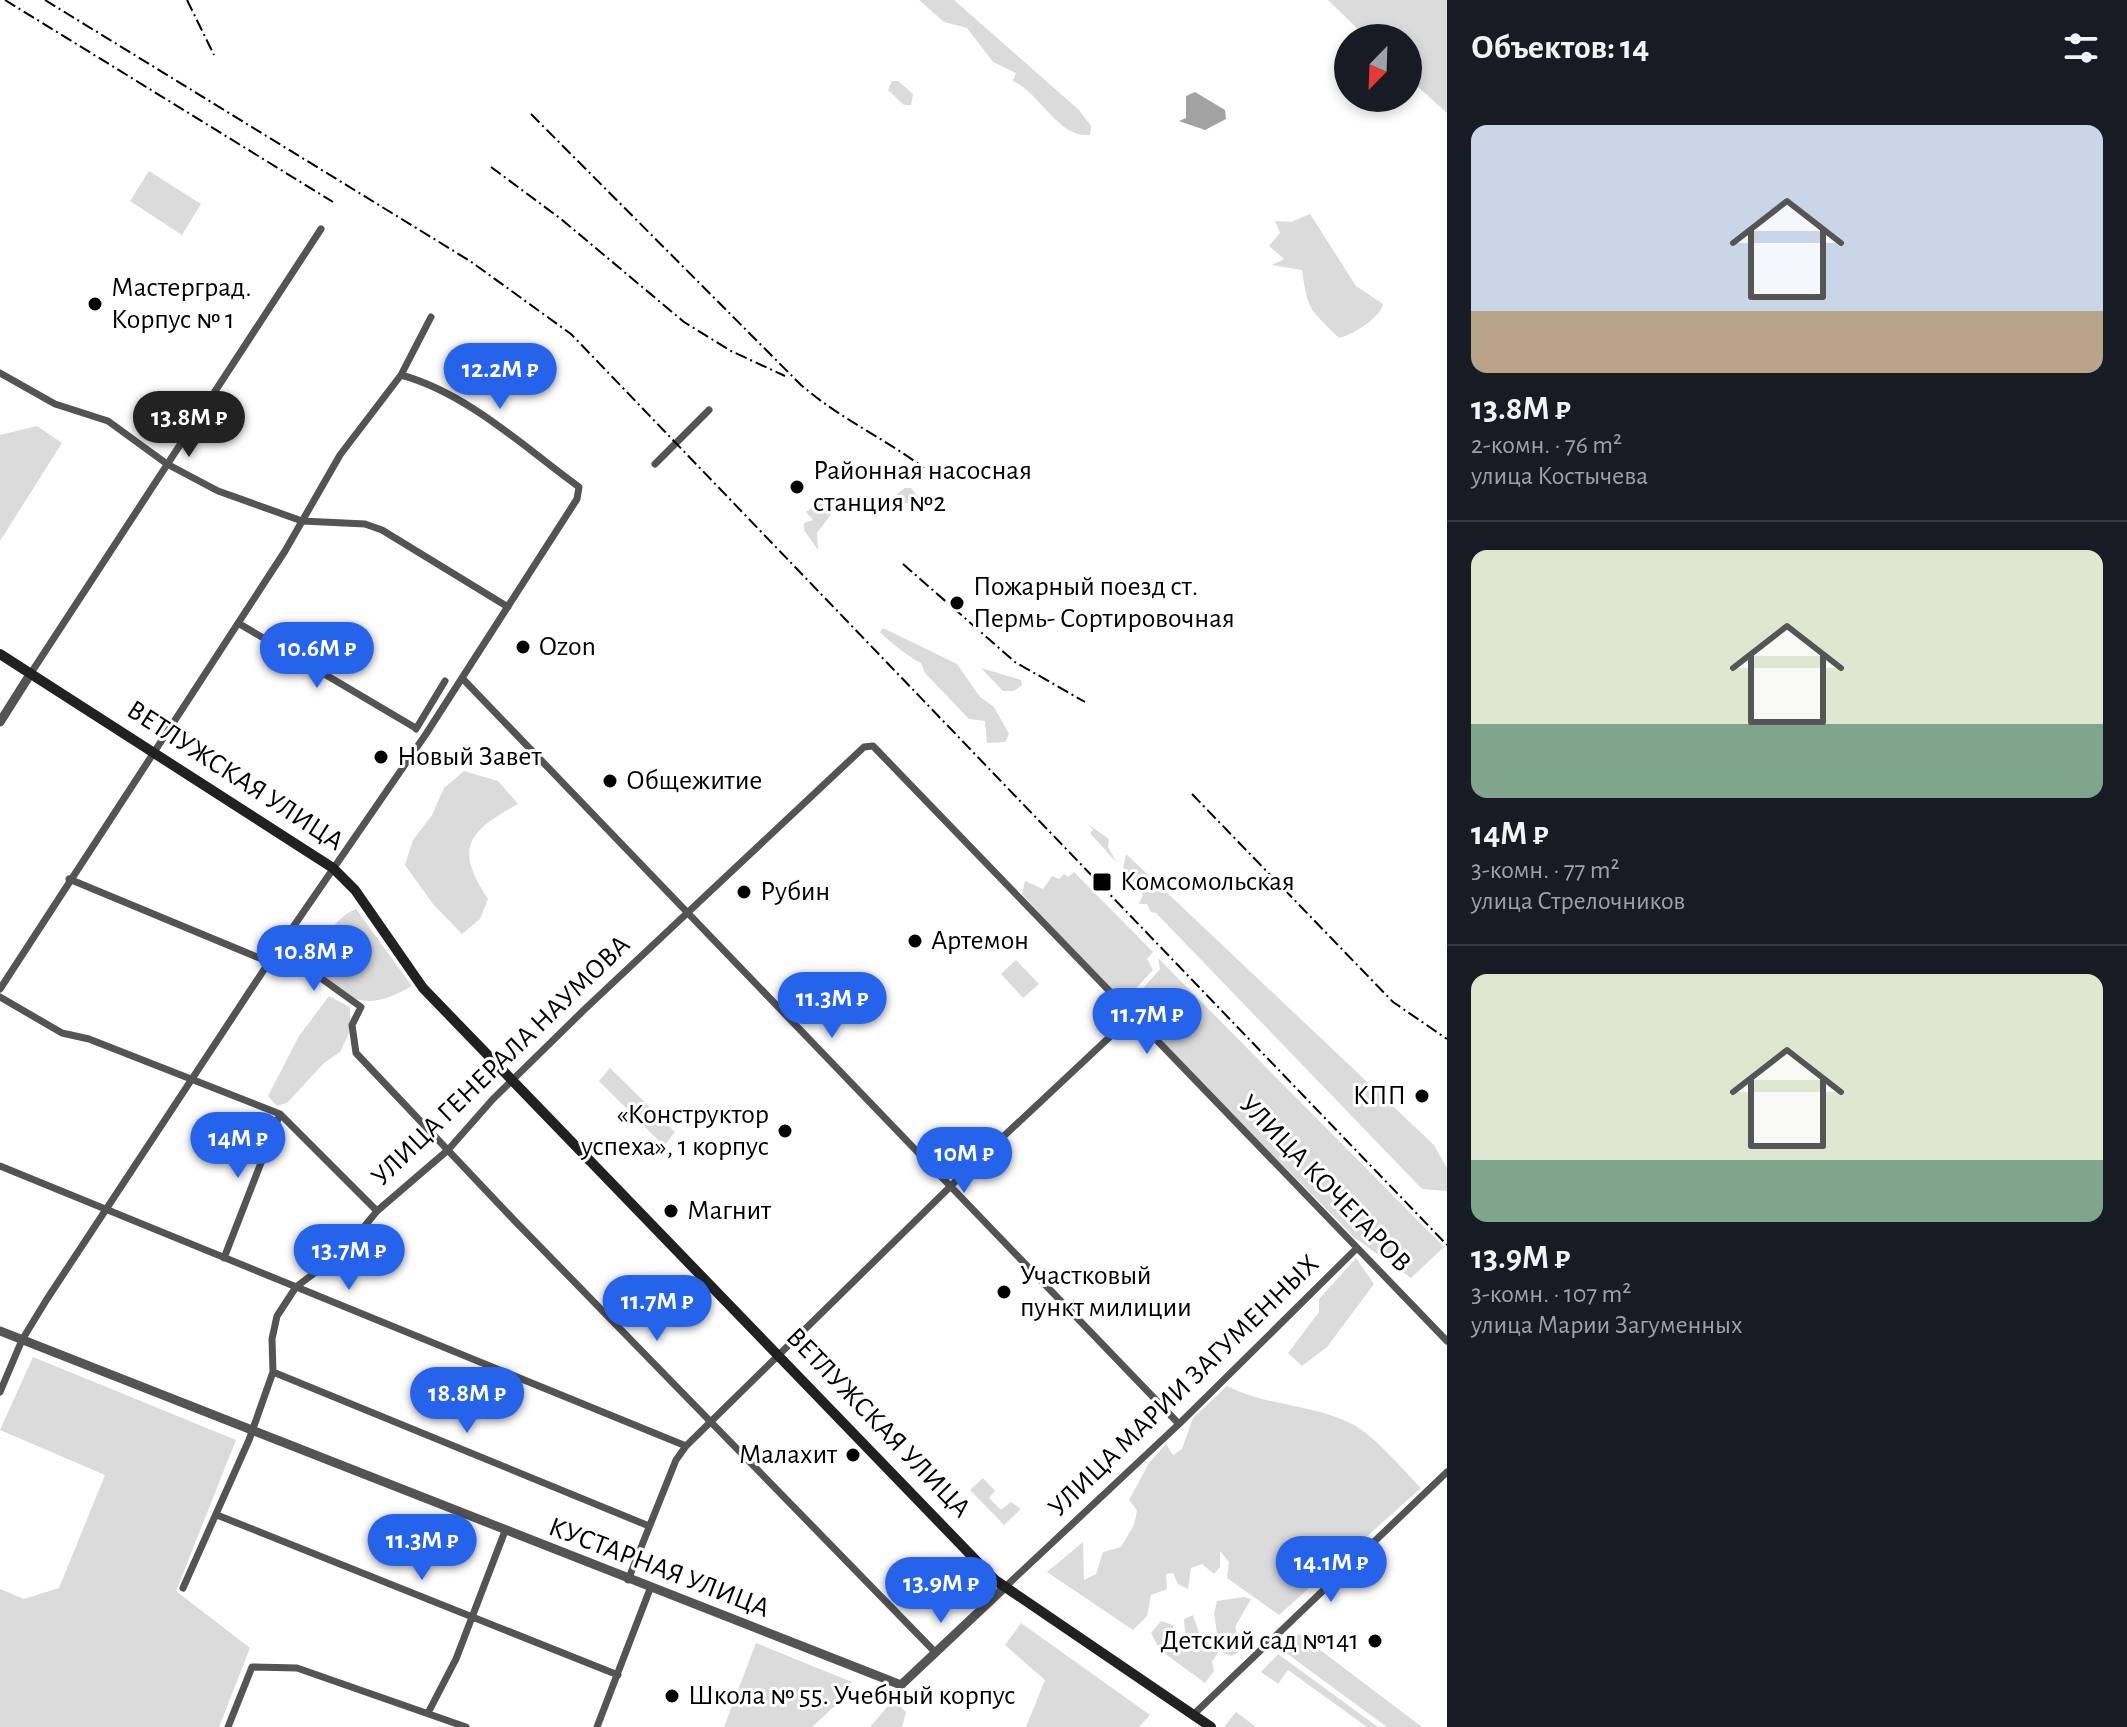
<!DOCTYPE html>
<html lang="ru">
<meta charset="utf-8">
<style>
:root{--surface:#171b24;--page:#242831;--text:#f1f3f6;--muted:#9ea1a6;--line:#363941;--accent:#2563eb}
body{margin:0;font-family:"Alegreya Sans",sans-serif;background:var(--page);color:var(--text);height:100vh;display:flex;flex-direction:column;font-size:30px;white-space:nowrap}
*{box-sizing:border-box;margin:0}
p{font-size:26px;color:var(--muted)}
.icon{flex:none;width:44px;height:44px;fill:none;stroke:currentColor;stroke-width:2;stroke-linecap:round;stroke-linejoin:round}
.map{position:relative;flex:1;overflow:hidden}
.details{display:flex;flex-direction:column;background:var(--surface);width:680px}
.details>*{flex:none}
.needle{width:52px;rotate:203deg}
.fabs{position:absolute;left:1334px;top:24px;display:grid;gap:16px}
.fabs a{display:grid;place-items:center;width:88px;height:88px;border-radius:50%;background:var(--surface);box-shadow:0 4px 12px #0003;font-size:40px}
.price{position:absolute;translate:-50% -68px;padding:0 18px;border-radius:28px;background:var(--accent);color:#fff;font-size:26px;line-height:52px;filter:drop-shadow(0 2px 4px #0008)}
.price::after{content:'';position:absolute;left:50%;top:48px;width:24px;height:18px;margin-left:-12px;background:inherit;clip-path:polygon(0 0,100% 0,50% 100%)}
.price.current{background:#222;color:#fff}
ul{padding:0;list-style:none}
li{display:grid;align-content:center;gap:16px;height:424px;padding:0 24px}
li+li{border-top:2px solid var(--line)}
li span{display:grid;place-items:center;height:248px;border-radius:16px;color:#555}
li>.icon{margin-inline-start:auto}
span .icon{width:144px;height:144px;fill:#fffc;stroke-width:1}
li b{font-size:34px}
h2{display:flex;justify-content:space-between;align-items:center;height:96px;padding:0 24px;font-size:34px}
main{display:flex;flex:1;min-height:0}
.map>svg:first-child{display:block}
.green{fill:#dbdbdb}
.water{fill:#a2a2a2}
.lines{fill:none;stroke-linecap:round;stroke-linejoin:round}
.minor{stroke:#545454;stroke-width:7}
.tertiary{stroke:#545454;stroke-width:9}
.secondary{stroke:#212121;stroke-width:10}
.rail{stroke:#000;stroke-width:2;stroke-dasharray:12 4 2 4;stroke-linecap:butt}
.poi-dot{fill:#000;stroke:#fff;stroke-width:3}
.labels{text-anchor:middle;dominant-baseline:central;stroke-width:6;stroke-linejoin:round;paint-order:stroke}
.poi-label{font-size:28px;fill:#000;stroke:#fff;text-anchor:start}
.street-label{font-size:28px;fill:#000;stroke:#fff}
</style>
<main>
<div class="map">
<svg width="1447" height="1727" viewBox="0 0 1447 1727">
<rect width="100%" height="100%" fill="#fff"/>
<path class="green" d="M919 0H954L1079 110 1091 126 1090 135C1059 139 1040 93 1013 81L1016 73 993 62 967 28 944 22Z
M1328 0H1447V113L1408 78V38H1367Z
M892 81H898L913 94 911 105H904L888 90Z
M149 171 201 204 182 235 130 201Z
M1310 214 1356 286 1383 304C1381 317 1353 335 1339 338 1309 308 1308 311 1302 270L1272 265 1284 259 1269 246 1280 233 1275 221 1291 222Z
M37 426 62 443 0 541V435Z
M905 488H911L924 504 901 503 897 494Z
M817 504H823L832 513 817 533 818 550 804 530V523L813 520 806 512Z
M883 628 957 664 980 697 994 707 1009 734 1005 742 987 743 985 721 969 719 925 673 921 663C912 659 888 641 880 632Z
M981 668 1021 680 1022 685 1014 691H1003Z
M464 771 498 781 518 804C469 831 453 847 488 899L480 919 462 934 433 904 405 865 413 840 432 815 444 788Z
M1088 824 1109 839 1108 847 1117 863 1090 833 1093 830Z
M1126 854 1434 1145 1447 1168V1191L1422 1189 1156 913 1151 912 1147 904H1139L1143 895 1123 868Z
M1074 872 1153 952 1147 959 1153 970 1125 1000 1118 999 1022 894 1025 881 1043 889 1052 876 1059 879 1064 874 1068 877Z
M356 909 412 986C363 1014 351 999 308 971 320 948 331 919 356 909Z
M1158 958 1444 1247 1411 1278 1355 1238 1131 1012V1002L1160 969Z
M1016 960 1039 984 1023 998 1001 974Z
M329 996 350 1007V1031L340 1052 324 1063 287 1103 277 1106 268 1096 299 1036Z
M610 1068 675 1132 664 1146 599 1081Z
M1356 1258 1374 1284 1327 1347 1302 1366 1288 1353 1319 1312V1299Z
M33 1357 236 1440 176 1591 250 1648 219 1727H0V1589L24 1599 59 1588 105 1475 0 1430Z
M1227 1386C1266 1406 1312 1404 1352 1424 1374 1435 1403 1470 1421 1488L1279 1615 1227 1578 1229 1562 1220 1551V1567L1214 1574 1202 1564 1191 1568 1188 1589 1178 1584 1173 1573 1166 1574 1167 1589 1151 1595 1147 1616 1133 1630 1047 1572 1083 1542 1084 1580 1096 1574 1103 1552 1121 1547 1134 1525 1137 1510 1129 1500 1149 1463 1166 1444 1173 1455 1182 1449 1193 1418Z
M983 1478 995 1491 989 1498 1001 1510 1011 1502 1021 1509 1004 1525 970 1490Z
M1244 1597 1251 1599 1235 1627 1242 1651 1231 1656 1219 1651 1212 1662 1214 1671 1205 1683 1160 1650 1151 1633 1161 1621 1173 1625V1633L1181 1639 1185 1632 1184 1619 1193 1615 1205 1650 1210 1651 1218 1639 1214 1614 1217 1601Z
M1021 1623 1150 1715 1139 1727H1026L1045 1680 1005 1645Z
M1299 1634 1422 1727H1387L1282 1650Z
M756 1643 852 1682 848 1694 812 1727H724Z
M1278 1654 1378 1727H1367L1288 1670 1278 1684 1261 1672Z
M893 1700 906 1712 902 1727H870Z
M1236 1712 1256 1727H1224Z"/>
<path class="water" d="M1195 92 1225 110 1226 119 1205 130 1179 121 1186 118V96Z"/>
<g class="lines">
<path class="minor" d="M0 373 55 404 108 421 167 464 218 491 302 521 365 524 382 530 508 607
M655 464 709 410
M238 623 414 727
M31 673 321 229
M462 678 1179 1424
M416 729 445 681
M69 879 269 962 290 956 361 1007 352 1025 356 1053 513 1219 936 1653
M0 989 285 551 340 455 401 375 431 317
M0 997 62 1033 89 1039 280 1114 377 1211
M0 1166 686 1446
M224 1258 280 1114
M273 1372 649 1526
M0 1392 22 1340 47 1299 269 962 426 734 577 499 579 487C524 447 467 393 401 375
M217 1515 618 1675
M628 1580 676 1460 686 1446 958 1179 1131 1017
M183 1588 249 1440 273 1372 272 1339 277 1316 296 1287 346 1249 377 1211 448 1150 493 1099 586 1008 864 747 873 746 1447 1341
M1004 1588 1179 1424 1356 1249
M428 1713 456 1659 505 1531
M1194 1714 1447 1472
M228 1727 252 1667 297 1668 466 1727
M597 1727 650 1589"/>
<path class="tertiary" d="M0 722 31 673
M0 1331 901 1685 1004 1588"/>
<path class="secondary" d="M0 654 333 868 355 890 423 988 995 1580 1211 1727"/>
<path class="rail" d="M5 0 333 202
M45 0 470 261 571 334 1447 1245
M187 0 214 55
M531 114 801 385C839 418 884 438 924 468
M491 167 561 219 684 322 731 351 785 376
M903 564 1015 662 1085 702
M1192 794 1393 1002 1447 1039"/>
</g>
<g class="poi-dot">
<circle cx="95" cy="304" r="8"/>
<circle cx="797" cy="487" r="8"/>
<circle cx="957" cy="603" r="8"/>
<circle cx="523" cy="647" r="8"/>
<circle cx="381" cy="757" r="8"/>
<circle cx="610" cy="781" r="8"/>
<rect x="1092" y="872" width="20" height="20" rx="4"/>
<circle cx="744" cy="892" r="8"/>
<circle cx="915" cy="941" r="8"/>
<circle cx="1422" cy="1096" r="8"/>
<circle cx="785" cy="1131" r="8"/>
<circle cx="671" cy="1211" r="8"/>
<circle cx="1004" cy="1292" r="8"/>
<circle cx="853" cy="1455" r="8"/>
<circle cx="1375" cy="1641" r="8"/>
<circle cx="672" cy="1696" r="8"/>
</g>
<g class="labels">
<g class="poi-label">
<text x="111" y="288">Мастерград.<tspan x="111" dy="32">Корпус № 1</tspan></text>
<text x="813" y="471">Районная насосная<tspan x="813" dy="32">станция №2</tspan></text>
<text x="973" y="587">Пожарный поезд ст.<tspan x="973" dy="32">Пермь- Сортировочная</tspan></text>
<text x="539" y="647">Ozon</text>
<text x="397" y="757">Новый Завет</text>
<text x="626" y="781">Общежитие</text>
<text x="1120" y="882">Комсомольская</text>
<text x="760" y="892">Рубин</text>
<text x="931" y="941">Артемон</text>
<text x="1406" y="1096" text-anchor="end">КПП</text>
<text x="769" y="1115" text-anchor="end">«Конструктор<tspan x="769" dy="32">успеха», 1 корпус</tspan></text>
<text x="687" y="1211">Магнит</text>
<text x="1020" y="1276">Участковый<tspan x="1020" dy="32">пункт милиции</tspan></text>
<text x="837" y="1455" text-anchor="end">Малахит</text>
<text x="1359" y="1641" text-anchor="end">Детский сад №141</text>
<text x="688" y="1696">Школа № 55. Учебный корпус</text>
</g>
<g class="street-label">
<text transform="translate(235 776) rotate(33)">ВЕТЛУЖСКАЯ УЛИЦА</text>
<text transform="translate(501 1061) rotate(-44)">УЛИЦА ГЕНЕРАЛА НАУМОВА</text>
<text transform="translate(1325 1184) rotate(46)">УЛИЦА КОЧЕГАРОВ</text>
<text transform="translate(1184 1386) rotate(-44)">УЛИЦА МАРИИ ЗАГУМЕННЫХ</text>
<text transform="translate(878 1423) rotate(46)">ВЕТЛУЖСКАЯ УЛИЦА</text>
<text transform="translate(659 1568) rotate(21)">КУСТАРНАЯ УЛИЦА</text>
</g>
</g>
</svg>
<div class="fabs">
<a><svg class="needle" viewBox="-14 -14 28 28"><path d="M0-13l5 13h-10z" fill="#e53935"/><path d="M0 13l5-13h-10z" fill="#9ea1a6"/></svg></a>
</div>
<b class="price" style="left:500px;top:411px">12.2M ₽</b>
<b class="price current" style="left:189px;top:459px">13.8M ₽</b>
<b class="price" style="left:317px;top:690px">10.6M ₽</b>
<b class="price" style="left:314px;top:993px">10.8M ₽</b>
<b class="price" style="left:832px;top:1040px">11.3M ₽</b>
<b class="price" style="left:1147px;top:1056px">11.7M ₽</b>
<b class="price" style="left:238px;top:1180px">14M ₽</b>
<b class="price" style="left:964px;top:1195px">10M ₽</b>
<b class="price" style="left:349px;top:1292px">13.7M ₽</b>
<b class="price" style="left:657px;top:1343px">11.7M ₽</b>
<b class="price" style="left:467px;top:1435px">18.8M ₽</b>
<b class="price" style="left:422px;top:1582px">11.3M ₽</b>
<b class="price" style="left:1331px;top:1604px">14.1M ₽</b>
<b class="price" style="left:941px;top:1625px">13.9M ₽</b>
</div>
<section class="details">
<h2>Объектов: 14<svg class="icon" aria-label="filters" viewBox="0 0 24 24"><path d="M4 7h16M4 17h16"/><circle cx="9" cy="7" r="2"/><circle cx="15" cy="17" r="2"/></svg></h2>
<ul>
<li><span style="background:linear-gradient(#c9d6e8 75%,#b9a48a 0)"><svg class="icon" aria-label="home" viewBox="0 0 24 24"><path d="M3 11l9-7 9 7M6 9v11h12V9"/></svg></span><div><b>13.8M ₽</b><p>2-комн. · 76 m²</p><p>улица Костычева</p></div></li>
<li><span style="background:linear-gradient(#dfe7d0 70%,#7fa58c 0)"><svg class="icon" aria-label="home" viewBox="0 0 24 24"><path d="M3 11l9-7 9 7M6 9v11h12V9"/></svg></span><div><b>14M ₽</b><p>3-комн. · 77 m²</p><p>улица Стрелочников</p></div></li>
<li><span style="background:linear-gradient(#dfe7d0 75%,#7fa58c 0)"><svg class="icon" aria-label="home" viewBox="0 0 24 24"><path d="M3 11l9-7 9 7M6 9v11h12V9"/></svg></span><div><b>13.9M ₽</b><p>3-комн. · 107 m²</p><p>улица Марии Загуменных</p></div></li>
</ul>
</section>
</main>
